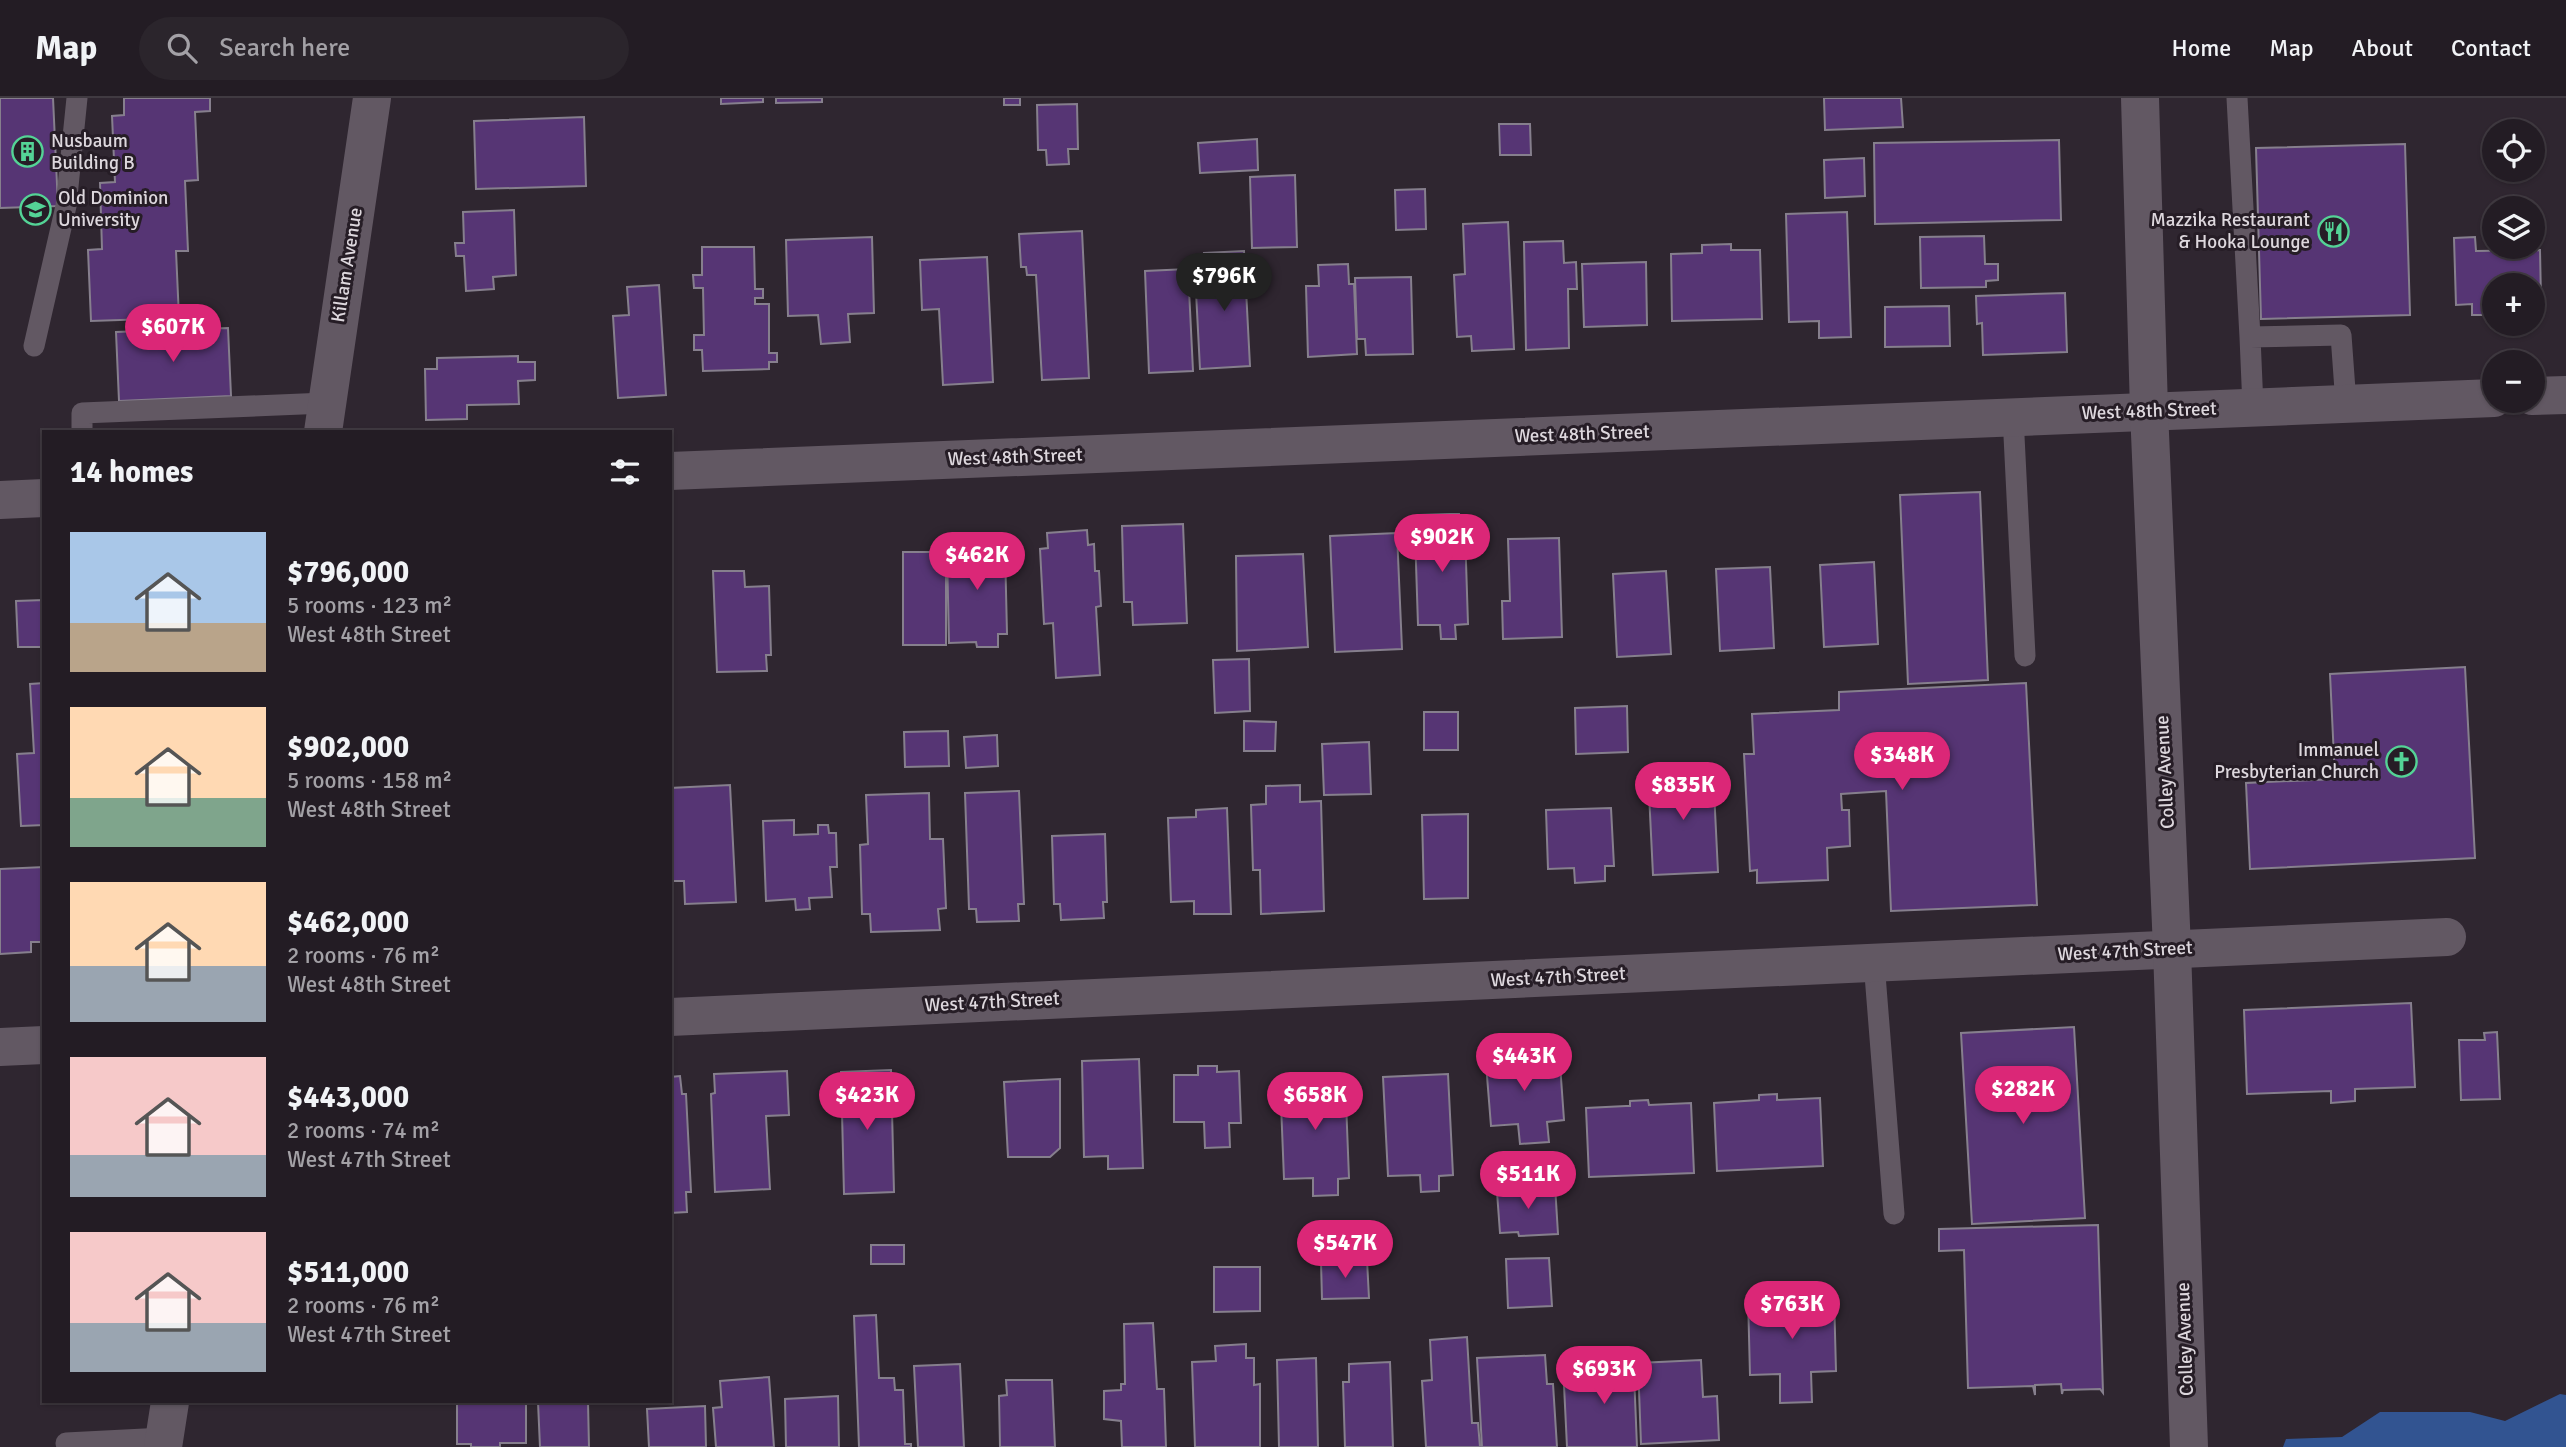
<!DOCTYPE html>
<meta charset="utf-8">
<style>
:root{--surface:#231c24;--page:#2b252c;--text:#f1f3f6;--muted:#a3a1a6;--line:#403a41;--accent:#db2777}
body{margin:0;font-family:Signika,sans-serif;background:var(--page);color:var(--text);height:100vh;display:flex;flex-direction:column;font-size:26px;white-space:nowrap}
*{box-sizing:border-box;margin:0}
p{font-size:23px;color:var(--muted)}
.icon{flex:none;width:38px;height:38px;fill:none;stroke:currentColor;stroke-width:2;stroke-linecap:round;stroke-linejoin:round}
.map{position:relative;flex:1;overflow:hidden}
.panel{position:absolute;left:42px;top:332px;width:630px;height:973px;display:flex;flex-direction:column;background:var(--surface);border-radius:0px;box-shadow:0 2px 5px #0004,0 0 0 2px var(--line)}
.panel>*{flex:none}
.tools{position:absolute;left:2482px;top:21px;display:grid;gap:14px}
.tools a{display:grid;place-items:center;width:63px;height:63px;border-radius:50%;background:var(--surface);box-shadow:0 2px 5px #0004,0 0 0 2px var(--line);font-size:35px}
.price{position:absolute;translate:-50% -60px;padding:0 16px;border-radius:24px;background:var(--accent);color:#fff;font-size:23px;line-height:46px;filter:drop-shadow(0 2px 4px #0008)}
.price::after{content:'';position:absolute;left:50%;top:42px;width:21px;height:16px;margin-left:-10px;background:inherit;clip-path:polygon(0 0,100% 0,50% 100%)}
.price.selected{background:#222;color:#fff}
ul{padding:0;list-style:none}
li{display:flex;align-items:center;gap:21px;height:175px;padding:0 28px}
li span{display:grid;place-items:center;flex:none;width:196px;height:140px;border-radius:0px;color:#555}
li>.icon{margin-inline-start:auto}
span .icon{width:84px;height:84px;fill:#fffc;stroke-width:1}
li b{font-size:30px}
h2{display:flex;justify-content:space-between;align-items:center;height:84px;padding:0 28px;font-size:30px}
header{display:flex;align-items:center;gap:42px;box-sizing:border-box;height:98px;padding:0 35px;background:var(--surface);border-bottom:2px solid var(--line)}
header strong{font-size:33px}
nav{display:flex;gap:38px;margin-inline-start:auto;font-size:24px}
.search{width:490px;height:63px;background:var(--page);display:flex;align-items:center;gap:18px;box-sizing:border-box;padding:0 24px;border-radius:38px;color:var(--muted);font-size:26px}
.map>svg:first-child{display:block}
.water{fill:#325491}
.building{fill:#563574;stroke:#867f8d;stroke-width:2}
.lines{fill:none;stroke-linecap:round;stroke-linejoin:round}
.lane{stroke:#625863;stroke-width:21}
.street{stroke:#625863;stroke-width:38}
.secondary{stroke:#625863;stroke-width:38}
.labels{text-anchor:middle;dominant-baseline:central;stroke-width:6;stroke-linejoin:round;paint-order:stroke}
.poi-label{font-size:19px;fill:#ddd7dd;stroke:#261d26;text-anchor:start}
.street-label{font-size:19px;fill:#ddd7dd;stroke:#261d26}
</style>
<header>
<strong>Map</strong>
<div class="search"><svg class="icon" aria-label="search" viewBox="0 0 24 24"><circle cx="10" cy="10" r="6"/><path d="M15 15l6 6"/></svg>Search here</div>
<nav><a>Home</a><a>Map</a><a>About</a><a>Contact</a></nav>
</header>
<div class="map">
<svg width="2566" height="1349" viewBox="0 0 2566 1349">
<rect width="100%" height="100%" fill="#2f2630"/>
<path class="water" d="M2560 1296 2566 1297V1349H2283L2286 1341 2342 1339 2380 1314H2470L2505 1323Z"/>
<path class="building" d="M0 0H53L58 108 0 110Z
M124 0H210V13L195 14 198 82 185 83 188 153H176L179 220 91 223 88 152 102 151 100 85 115 84 112 18 124 17Z
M721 0H763V4L721 6Z
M776 0H822V4L776 5Z
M1004 0H1020V7H1004Z
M1824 0H1901L1903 29 1825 32Z
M1077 6 1078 51H1068L1069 66 1047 67 1046 52H1038L1037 7Z
M584 19 586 88 476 91 474 23Z
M1499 26H1530L1531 57H1500Z
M1257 41 1258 72 1200 75 1198 45Z
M2059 42 2061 122 1875 126 1874 45Z
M2405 46 2410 217 2261 221 2256 50Z
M1864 60 1865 98 1825 100 1824 62Z
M1295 77 1297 149 1252 150 1250 79Z
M1425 91 1426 131 1396 132 1395 92Z
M514 112 516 177 493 179 494 191 466 193 464 158H456L455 145H464L463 114Z
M1847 114 1851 239 1819 240V223L1789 224 1786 116Z
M1508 124 1514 251 1472 253 1471 238 1457 239 1454 177 1465 176 1463 126Z
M1082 133 1089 280 1042 282 1036 177H1027L1026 169H1021L1019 136Z
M1984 138 1985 166H1998V182L1986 183V189L1921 190 1920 139Z
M872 139 874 215 848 216 850 244 821 246 818 217 788 218 786 142Z
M2475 139 2476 153 2540 152 2541 202 2532 203V187H2494V204H2488V217H2472V206L2456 207 2454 140Z
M1563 143 1564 165 1576 164 1577 191H1568L1569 250 1526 252 1524 144Z
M1731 146V152H1760L1762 221 1672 223 1671 156 1702 155V147Z
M702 149H754L755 191H763V200H755V206H769V255H777V264H769V271L703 273 702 252H694V237H704L703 190H694L693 177H702Z
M1244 153 1250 268 1200 271 1196 194 1207 193 1204 155Z
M987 159 993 284 943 287 939 211 922 212 920 162Z
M1646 164 1647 227 1584 229 1582 166Z
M1348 166 1349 186H1354L1357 256 1308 259 1306 188H1319L1318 167Z
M1188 171 1193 273 1149 275 1145 173Z
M1411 179 1413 256 1366 257 1365 241H1357L1355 180Z
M659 187 666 297 618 300 613 218 629 217 627 189Z
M2065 195 2067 254 1983 257 1982 225 1977 226 1976 198Z
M1949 208 1950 248 1885 249V209Z
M228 230 231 298 119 303 116 234Z
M518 258V264H535V282L518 283 519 306 467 307V321L426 322 425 271H437V260Z
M1980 394 1988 582 1908 586 1900 397Z
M1449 416H1459L1460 433H1465L1468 526 1455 527 1456 541H1441L1440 527H1418L1415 435H1421L1420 417Z
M1183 426 1187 525 1133 527 1132 504H1124L1122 428Z
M1087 432 1088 447 1094 446 1095 473H1099L1101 508 1096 509 1100 577 1056 580 1053 525 1044 526 1040 451 1048 450 1047 435Z
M1397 435 1402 551 1335 554 1330 438Z
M994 437 995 451H1005L1007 536H998V549H977L976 544 949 545 947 454H957V438Z
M1559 440 1562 539 1503 541 1502 503H1510L1508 441Z
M903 454H946V547H903Z
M1303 456 1308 549 1237 553 1236 458Z
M1874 464 1878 546 1824 549 1820 467Z
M1770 469 1774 550 1720 553 1716 471Z
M713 473H744L745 489 769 488 771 557H766L767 573 717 574Z
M1666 473 1671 556 1617 559 1613 476Z
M44 502V549H18L16 503Z
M1249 561 1250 613 1215 615 1213 562Z
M2465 569 2475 760 2250 771 2246 685 2335 681 2330 576Z
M44 585V727L21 728 17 656 34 655 30 586Z
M2026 585 2037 807 1891 813 1886 693 1841 696 1842 712H1849L1850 748 1827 750 1828 782 1757 785V772L1750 773 1744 656H1754L1752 616 1839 612V594Z
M1627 608 1628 654 1576 656 1575 610Z
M1424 614H1458V652H1424Z
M1244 623 1276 624 1275 653H1244Z
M948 633 949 668 905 669 904 634Z
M997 637 998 668 966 670 964 639Z
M1369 644 1371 696 1324 697 1322 646Z
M1713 672 1718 774 1653 777 1648 675Z
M730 687 736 804 685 806 684 783H670V690Z
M1300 687V704L1321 703 1324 813 1261 816 1260 772H1253L1251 707 1266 706V688Z
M1019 693 1024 806H1018L1019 823 977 824 976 811H969L965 695Z
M929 695 930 741H943L946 810 938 811 940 832 871 834 870 816H862L860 747 868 746 866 697Z
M1227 710 1231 816H1194V803L1171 804 1168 720 1196 719V712Z
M1611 710 1614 768H1605V783L1575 785 1574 770 1548 771 1546 712Z
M1468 716V800L1424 801 1422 717Z
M794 722V737L818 736V727H828L829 735H836L837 769H830L832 799 809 800 810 811 796 812 795 801 766 803 763 723Z
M1105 736 1107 804H1103L1104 820 1061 822 1060 806H1054L1052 738Z
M44 769V844H31V854L0 856V771Z
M2411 905 2415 989 2355 991V1003L2331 1005V993L2247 996 2244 912Z
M2074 929 2085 1120 1972 1126 1961 935Z
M2497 934 2500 1001 2461 1002 2459 942H2485L2484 935Z
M1533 949 1535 968 1560 966 1564 1022 1547 1024 1549 1044 1520 1046 1518 1026 1491 1028 1485 953Z
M1139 961 1143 1070 1108 1071V1058L1084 1059 1082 963Z
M1198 968H1217V974L1239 973 1241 1025H1229L1230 1049 1205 1050 1204 1024H1174V977H1198Z
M891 972 894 1094 844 1096 841 974Z
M787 973 789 1017 766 1018 770 1091 715 1094 711 996 715 995 714 976Z
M1448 976 1453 1077 1439 1078V1093L1421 1094 1420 1077 1388 1078 1383 979Z
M680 978 682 996H686L691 1094H686L687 1114 670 1115V979Z
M1345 978 1349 1080 1338 1081V1097L1313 1098V1080L1284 1081 1280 981Z
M1060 981V1050L1050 1059H1008L1004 984Z
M1777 996V1002L1820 1000 1823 1068 1717 1073 1714 1005 1759 1002V997Z
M1648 1002 1649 1007 1691 1005 1694 1075 1589 1079 1586 1010 1626 1008H1630V1003Z
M1555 1087 1558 1136 1519 1138 1518 1134 1500 1135 1497 1094Z
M2098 1127 2103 1295 2100 1291 2063 1292 2062 1296 2061 1286 2035 1287V1297L2033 1288 1968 1290 1964 1152 1939 1153V1131Z
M871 1147H904V1166H871Z
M1549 1160 1552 1208 1508 1210 1506 1161Z
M1367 1162 1369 1200 1322 1201 1321 1164Z
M1214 1169H1260V1213L1214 1214Z
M1834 1197 1836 1273 1811 1274 1812 1304 1780 1305V1276L1750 1277 1748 1199Z
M876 1217 879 1280H894L895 1292H903L905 1346H911V1349H859L854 1218Z
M1153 1225 1157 1291H1164L1166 1349H1122L1121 1323 1104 1321V1293L1121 1292V1286H1125L1124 1226Z
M1467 1239 1472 1325H1478L1480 1349H1426L1422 1283 1432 1282 1430 1242Z
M1246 1246V1260H1254V1287L1260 1286V1349H1195L1192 1264 1216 1263 1215 1248Z
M1604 1251H1633L1637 1349H1567L1564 1287 1605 1286Z
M1545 1257 1547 1286H1553L1557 1349H1482L1477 1260Z
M1316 1260 1318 1349H1279L1277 1262Z
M1701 1262 1703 1299 1717 1298 1719 1342 1641 1346 1638 1265Z
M1390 1264 1393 1349H1345L1343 1284H1349V1266Z
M960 1266 964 1349H918L914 1268Z
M769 1279 774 1349H716L713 1310 722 1309 720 1283Z
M1006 1282H1052L1055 1349H1000L999 1298 1007 1297Z
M838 1298 839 1349H786L785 1301Z
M457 1304H526V1345H500V1349H471V1346H457Z
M538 1304H588L589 1349H540Z
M705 1308 706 1349H649L647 1311Z"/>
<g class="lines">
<path class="lane" d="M2237 0 2250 239
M34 248 66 108 77 0
M2253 309 2250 239 2341 237 2346 306
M2013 318 2025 558
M82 334V315L326 305
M1874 864 1894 1116
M66 1345 164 1340"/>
<path class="street" d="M2532 298 2566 297
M323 334 372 0
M670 373 2494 300
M0 402 44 400
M670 919 2447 839
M0 949 44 947
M163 1349 170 1304"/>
<path class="secondary" d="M2140 0 2149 312 2172 851 2189 1349"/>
</g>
<defs>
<symbol id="building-ring" viewBox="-11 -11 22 22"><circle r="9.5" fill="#261d26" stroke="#54d396" stroke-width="1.5"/><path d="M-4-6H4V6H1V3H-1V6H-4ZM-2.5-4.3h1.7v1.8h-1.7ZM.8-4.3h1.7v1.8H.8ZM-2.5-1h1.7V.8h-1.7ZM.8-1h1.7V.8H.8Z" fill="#54d396"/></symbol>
<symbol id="university-ring" viewBox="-11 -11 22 22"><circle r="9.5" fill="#261d26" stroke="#54d396" stroke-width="1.5"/><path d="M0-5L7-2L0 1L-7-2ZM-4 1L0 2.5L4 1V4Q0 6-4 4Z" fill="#54d396"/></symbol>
<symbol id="restaurant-ring" viewBox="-11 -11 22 22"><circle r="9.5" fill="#261d26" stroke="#54d396" stroke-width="1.5"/><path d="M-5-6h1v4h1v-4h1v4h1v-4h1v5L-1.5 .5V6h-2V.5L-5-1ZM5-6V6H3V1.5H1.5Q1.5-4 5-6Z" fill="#54d396"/></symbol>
<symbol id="church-ring" viewBox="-11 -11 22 22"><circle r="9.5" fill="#261d26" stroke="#54d396" stroke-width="1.5"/><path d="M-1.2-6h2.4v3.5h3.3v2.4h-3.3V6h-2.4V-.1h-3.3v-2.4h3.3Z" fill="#54d396"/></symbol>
</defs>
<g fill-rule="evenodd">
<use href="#building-ring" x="10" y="36" width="35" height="35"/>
<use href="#university-ring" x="18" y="94" width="35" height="35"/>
<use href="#restaurant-ring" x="2316" y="116" width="35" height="35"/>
<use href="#church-ring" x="2384" y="646" width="35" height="35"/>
</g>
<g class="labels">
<g class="poi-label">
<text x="51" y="43">Nusbaum<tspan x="51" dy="22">Building B</tspan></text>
<text x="58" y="100">Old Dominion<tspan x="58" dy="22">University</tspan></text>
<text x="2310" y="122" text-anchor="end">Mazzika Restaurant<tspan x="2310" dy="22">&amp; Hooka Lounge</tspan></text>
<text x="2379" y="652" text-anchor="end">Immanuel<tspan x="2379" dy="22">Presbyterian Church</tspan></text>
</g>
<g class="street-label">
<text transform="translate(347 167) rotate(-81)">Killam Avenue</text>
<text transform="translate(2149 313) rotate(-2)">West 48th Street</text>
<text transform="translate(1582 336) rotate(-2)">West 48th Street</text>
<text transform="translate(1015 359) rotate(-2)">West 48th Street</text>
<text transform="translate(2165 674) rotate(-93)">Colley Avenue</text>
<text transform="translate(2125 853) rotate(-3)">West 47th Street</text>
<text transform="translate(1558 879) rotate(-3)">West 47th Street</text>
<text transform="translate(992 904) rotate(-3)">West 47th Street</text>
<text transform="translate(2185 1241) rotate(-92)">Colley Avenue</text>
</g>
</g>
</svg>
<div class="tools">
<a><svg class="icon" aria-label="locate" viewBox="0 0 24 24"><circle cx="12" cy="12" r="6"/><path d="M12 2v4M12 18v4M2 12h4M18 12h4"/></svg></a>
<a><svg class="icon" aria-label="layers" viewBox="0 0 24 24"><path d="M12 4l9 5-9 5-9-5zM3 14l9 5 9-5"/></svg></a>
<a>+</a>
<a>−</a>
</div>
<b class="price selected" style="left:1224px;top:215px">$796K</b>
<b class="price" style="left:173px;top:266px">$607K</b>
<b class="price" style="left:1442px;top:476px">$902K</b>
<b class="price" style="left:977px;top:494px">$462K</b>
<b class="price" style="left:1902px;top:694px">$348K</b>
<b class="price" style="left:1683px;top:724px">$835K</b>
<b class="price" style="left:1524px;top:995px">$443K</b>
<b class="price" style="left:2023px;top:1028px">$282K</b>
<b class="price" style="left:867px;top:1034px">$423K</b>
<b class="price" style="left:1315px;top:1034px">$658K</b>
<b class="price" style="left:1528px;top:1113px">$511K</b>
<b class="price" style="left:1345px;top:1182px">$547K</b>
<b class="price" style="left:1792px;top:1243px">$763K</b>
<b class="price" style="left:1604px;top:1308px">$693K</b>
<section class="panel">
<h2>14 homes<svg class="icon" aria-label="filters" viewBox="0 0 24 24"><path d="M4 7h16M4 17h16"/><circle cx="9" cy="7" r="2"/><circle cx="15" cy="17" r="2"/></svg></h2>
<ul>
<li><span style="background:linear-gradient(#a9c7e8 65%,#b9a48a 0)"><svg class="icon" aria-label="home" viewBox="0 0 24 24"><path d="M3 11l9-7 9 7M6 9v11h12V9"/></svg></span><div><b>$796,000</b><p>5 rooms · 123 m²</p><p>West 48th Street</p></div></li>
<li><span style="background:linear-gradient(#ffd9b3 65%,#7fa58c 0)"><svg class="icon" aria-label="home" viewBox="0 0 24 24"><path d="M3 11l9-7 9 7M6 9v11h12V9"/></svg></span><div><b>$902,000</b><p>5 rooms · 158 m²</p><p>West 48th Street</p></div></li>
<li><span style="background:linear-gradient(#ffd9b3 60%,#9aa5b1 0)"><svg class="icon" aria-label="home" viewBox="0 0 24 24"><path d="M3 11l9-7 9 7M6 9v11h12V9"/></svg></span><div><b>$462,000</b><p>2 rooms · 76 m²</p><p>West 48th Street</p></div></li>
<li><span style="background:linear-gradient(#f6c9c9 70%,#9aa5b1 0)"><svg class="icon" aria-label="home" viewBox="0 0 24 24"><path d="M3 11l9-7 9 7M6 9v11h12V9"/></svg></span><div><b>$443,000</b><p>2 rooms · 74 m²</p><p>West 47th Street</p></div></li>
<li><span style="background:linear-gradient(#f6c9c9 65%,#9aa5b1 0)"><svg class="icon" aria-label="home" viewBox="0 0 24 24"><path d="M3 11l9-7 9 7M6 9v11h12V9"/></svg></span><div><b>$511,000</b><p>2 rooms · 76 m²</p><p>West 47th Street</p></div></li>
</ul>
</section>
</div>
